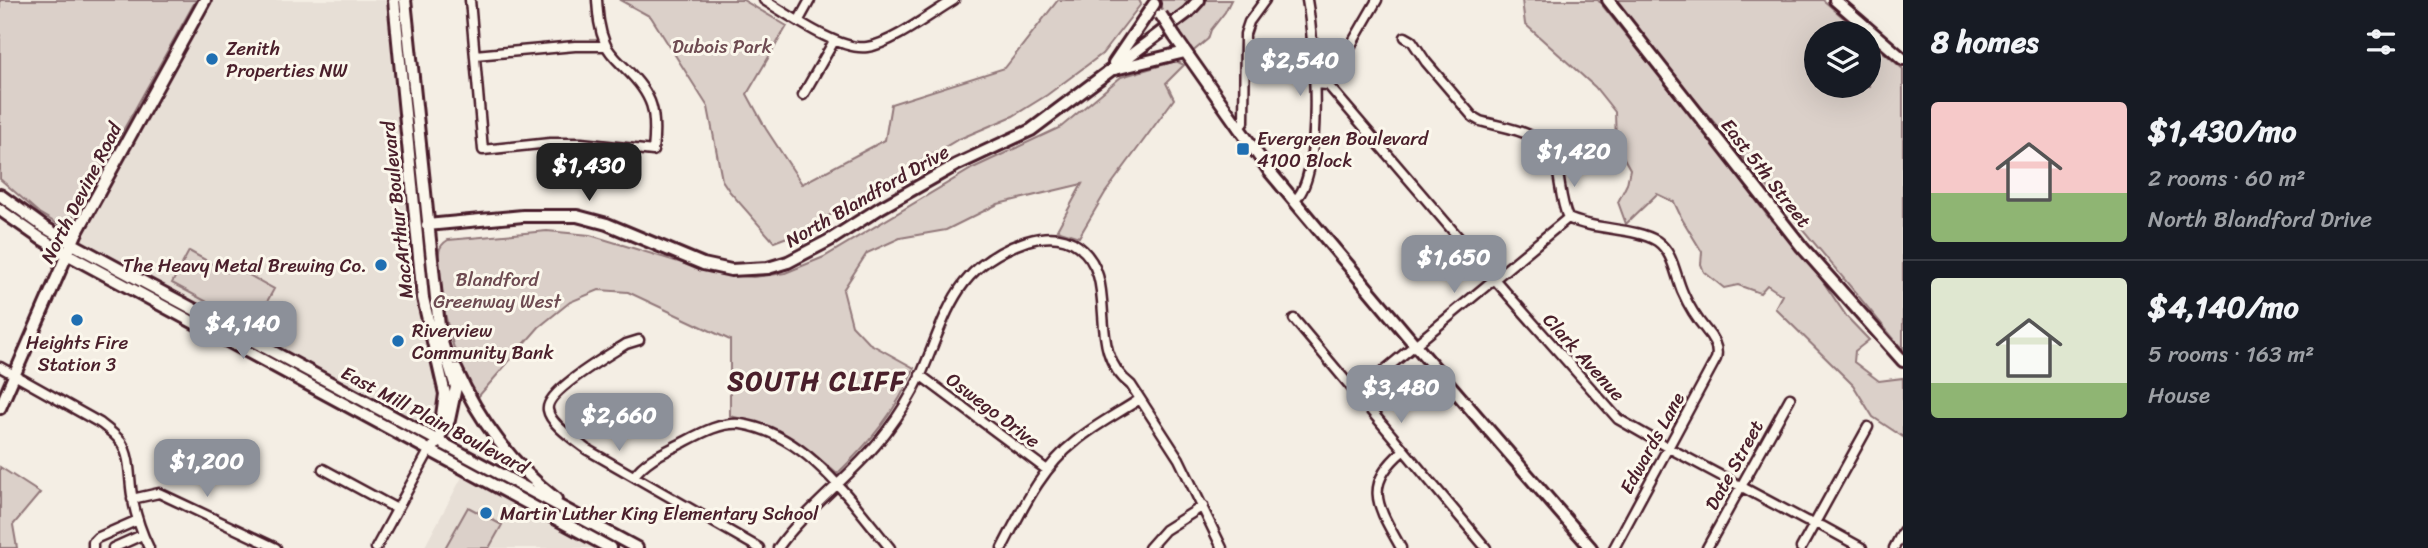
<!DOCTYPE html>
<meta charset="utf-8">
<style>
:root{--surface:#171b24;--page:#242831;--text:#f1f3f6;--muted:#9ea1a6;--line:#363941;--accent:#8c9099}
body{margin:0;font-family:Sriracha,sans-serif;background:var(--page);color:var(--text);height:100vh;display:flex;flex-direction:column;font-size:26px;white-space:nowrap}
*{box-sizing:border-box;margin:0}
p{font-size:23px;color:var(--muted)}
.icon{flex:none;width:38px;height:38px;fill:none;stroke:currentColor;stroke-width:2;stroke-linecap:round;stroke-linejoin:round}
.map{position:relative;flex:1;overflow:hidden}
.drawer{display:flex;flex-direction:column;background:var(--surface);width:525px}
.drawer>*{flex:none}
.tools{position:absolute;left:1804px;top:21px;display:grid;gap:14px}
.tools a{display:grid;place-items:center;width:77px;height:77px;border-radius:50%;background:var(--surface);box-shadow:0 7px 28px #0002;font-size:35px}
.price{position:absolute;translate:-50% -60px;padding:0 16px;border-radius:14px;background:var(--accent);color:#fff;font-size:23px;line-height:46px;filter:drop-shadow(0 2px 4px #0008)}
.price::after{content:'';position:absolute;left:50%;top:42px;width:21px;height:16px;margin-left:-10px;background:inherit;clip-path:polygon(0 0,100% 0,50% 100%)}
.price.active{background:#222;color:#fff}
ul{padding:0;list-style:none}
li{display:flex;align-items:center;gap:21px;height:175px;padding:0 28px}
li+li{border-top:2px solid var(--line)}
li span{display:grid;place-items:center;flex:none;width:196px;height:140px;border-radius:7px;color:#555}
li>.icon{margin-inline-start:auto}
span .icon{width:84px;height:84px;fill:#fffc;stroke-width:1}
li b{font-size:30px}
h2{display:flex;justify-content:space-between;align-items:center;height:84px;padding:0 28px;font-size:30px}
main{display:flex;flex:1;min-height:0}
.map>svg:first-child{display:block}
.built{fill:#e7dfd6}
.green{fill:#dbd0c9;stroke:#92787a;stroke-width:2}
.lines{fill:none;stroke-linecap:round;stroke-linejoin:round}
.street-casing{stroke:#4a1f2b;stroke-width:13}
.secondary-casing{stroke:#4a1f2b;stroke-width:16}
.street{stroke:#fbf7ec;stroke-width:8}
.secondary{stroke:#fbf7ec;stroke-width:10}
.secondary-bridge-casing{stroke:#4a1f2b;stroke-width:16;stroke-linecap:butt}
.secondary-bridge{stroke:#fbf7ec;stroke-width:10}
.poi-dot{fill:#1f6fb2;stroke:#fbf7ec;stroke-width:2.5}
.labels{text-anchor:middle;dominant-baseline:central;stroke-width:6;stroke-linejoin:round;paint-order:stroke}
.park-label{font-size:19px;fill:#6e4b52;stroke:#fbf7ec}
.poi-label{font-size:19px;fill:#4a1f2b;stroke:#fbf7ec;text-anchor:start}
.street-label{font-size:19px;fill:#4a1f2b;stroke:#fbf7ec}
.district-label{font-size:26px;font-weight:bold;letter-spacing:2px;fill:#4a1f2b;stroke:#fbf7ec}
</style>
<main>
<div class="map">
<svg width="1903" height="548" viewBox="0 0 1903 548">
<rect width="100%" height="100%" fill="#f4eee4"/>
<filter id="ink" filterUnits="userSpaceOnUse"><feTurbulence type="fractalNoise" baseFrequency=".0143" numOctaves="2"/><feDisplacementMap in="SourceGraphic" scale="14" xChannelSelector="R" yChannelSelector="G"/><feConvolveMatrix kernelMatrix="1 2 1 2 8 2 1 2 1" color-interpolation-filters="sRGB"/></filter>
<g filter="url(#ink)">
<path class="built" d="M212 0H387L415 295 422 330 441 392 438 417 432 430 430 431 82 242V236Z
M462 477 594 548H424Z"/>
<path class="green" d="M0 0H196L106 161 66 229 39 213 0 179Z
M620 0H743L787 26 747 94 766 129 802 184 885 140 891 104 1005 68 1058 0H1139L1141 4 1102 54 1047 95 1013 116 957 140 803 231 774 242 730 192 722 180 708 107 651 17Z
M1157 0H1192L1170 24Z
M1203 0H1231L1225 12 1211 30 1208 39 1190 54 1175 29Z
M1522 0H1598L1716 147 1770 219 1809 261 1847 317 1869 340 1855 351 1854 362 1879 381 1903 378V437L1873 417 1853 385 1775 308 1782 295 1767 285 1760 293 1738 285 1724 288 1704 272 1701 264 1702 252 1682 219 1674 202 1657 194 1626 224 1618 202 1627 184 1630 169 1616 144 1615 112 1595 87 1525 24Z
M1618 0H1823L1861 33H1816V86H1869V40L1903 69V350L1615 3Z
M1176 61 1184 65 1166 83 1174 99 1105 193 1079 237 1057 230 1082 184 998 204 946 230 900 238 867 253 843 290 852 325 869 343 914 368C897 411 870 442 837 474 806 445 772 425 730 416V340L628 292 599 290 570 302 539 327 478 397C472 386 465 375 460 364 450 342 434 274 439 252 440 246 443 243 448 240L547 231 590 235 718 274 753 277 785 273 824 257 973 168 1061 127 1121 77Z
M189 251 227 272 231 265 274 289 253 327 172 283Z
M0 467 40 493 13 525 17 548H0Z
M468 507 502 525 489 548H445Z"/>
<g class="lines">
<defs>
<path id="street" d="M470 0 483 150 550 143H581L653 151C657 112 654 96 625 68 618 61 608 52 605 43 599 29 598 15 597 0
M764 0C789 15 839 51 867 47 891 44 932 13 954 0
M799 20 810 0
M1405 37 1412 41 1426 62 1473 117 1480 121C1509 129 1544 130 1556 165 1561 183 1560 200 1568 218 1596 231 1634 227 1657 241 1674 253 1675 276 1683 293 1689 307 1697 319 1706 330 1713 338 1719 349 1716 359L1614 548
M475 55 575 46H605
M1315 84 1328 85 1495 280 1618 419 1667 447 1806 521 1822 526 1862 548
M1328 85 1377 0
M803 95 834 41
M1238 128 1244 122 1245 34 1249 22 1265 0
M1294 201C1325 176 1314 39 1307 0
M1294 319 1486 548
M639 340 626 344C612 353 544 392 548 410 550 424 576 441 586 449L759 548
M0 367 100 423C108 429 115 434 121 442 131 457 129 478 132 495 135 513 141 532 149 548
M920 375 1047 470
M1357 393 1568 218
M323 469 397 509
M634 476C647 458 666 452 686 441 703 432 722 422 741 424 807 434 851 501 890 548
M132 499 159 493 276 548
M93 548V542L97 538 138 520
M113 548 142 535
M376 548 429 451
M778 548C809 505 855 474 887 431 900 414 911 396 920 377 948 313 953 266 1027 241 1044 236 1063 235 1078 246 1123 280 1082 348 1131 385L1179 459 1222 548
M1002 548C1022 510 1041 468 1076 441 1095 425 1119 413 1140 399
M1149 548 1165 530 1203 506
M1401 548C1379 508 1361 486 1403 451
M1707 548 1790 398
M1801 548 1868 427
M1894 548 1903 531"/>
<path id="secondary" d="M394 0 423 298 445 394 441 423
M405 0 440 336 456 387 449 420 434 446
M1608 0 1802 247 1903 361
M1835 0 1903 59
M1175 37 1270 172 1416 346 1591 548
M1114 63 1154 4
M1115 69 1185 52
M0 195 44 227 71 243 637 548
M0 210 40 238 67 254 610 548
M427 225 523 216H577L607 224 703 264 731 270 768 268 788 262 830 240 880 208 956 165 1031 130 1188 12 1199 0
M456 369C478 419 513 466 556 499
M0 408 76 234 205 0"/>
</defs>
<use href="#street" class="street-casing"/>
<use href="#secondary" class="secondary-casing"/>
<use href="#street" class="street"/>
<use href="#secondary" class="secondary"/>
<defs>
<path id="secondary-bridge" d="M1161 15 1175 37"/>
</defs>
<use href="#secondary-bridge" class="secondary-bridge-casing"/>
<use href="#secondary-bridge" class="secondary-bridge"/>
</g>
</g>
<g class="poi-dot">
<circle cx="212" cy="59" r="7"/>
<rect x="1236" y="142" width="14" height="14" rx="3.5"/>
<circle cx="381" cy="265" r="7"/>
<circle cx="77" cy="320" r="7"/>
<circle cx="398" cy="341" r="7"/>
<circle cx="486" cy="513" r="7"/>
</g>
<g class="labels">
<g class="park-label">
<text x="722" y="46">Dubois Park</text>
<text x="497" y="279">Blandford<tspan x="497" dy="22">Greenway West</tspan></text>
</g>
<g class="poi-label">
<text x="226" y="48">Zenith<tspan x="226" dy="22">Properties NW</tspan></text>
<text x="1257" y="138">Evergreen Boulevard<tspan x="1257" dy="22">4100 Block</tspan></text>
<text x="367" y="265" text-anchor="end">The Heavy Metal Brewing Co.</text>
<text x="412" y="330">Riverview<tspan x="412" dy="22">Community Bank</tspan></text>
<text x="77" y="342" text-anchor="middle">Heights Fire<tspan x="77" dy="22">Station 3</tspan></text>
<text x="500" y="513">Martin Luther King Elementary School</text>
</g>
<g class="street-label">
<text transform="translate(1766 173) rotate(52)">East 5th Street</text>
<text transform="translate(81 193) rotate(-63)">North Devine Road</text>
<text transform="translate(867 196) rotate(-30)">North Blandford Drive</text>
<text transform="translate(397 210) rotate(-96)">MacArthur Boulevard</text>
<text transform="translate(1584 357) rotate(48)">Clark Avenue</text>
<text transform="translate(993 410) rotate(37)">Oswego Drive</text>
<text transform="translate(435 420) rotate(28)">East Mill Plain Boulevard</text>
<text transform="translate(1652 443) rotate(-61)">Edwards Lane</text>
<text transform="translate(1734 465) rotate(-61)">Date Street</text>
</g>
<g class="district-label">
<text x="817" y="381">SOUTH CLIFF</text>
</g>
</g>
</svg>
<div class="tools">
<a><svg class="icon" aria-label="layers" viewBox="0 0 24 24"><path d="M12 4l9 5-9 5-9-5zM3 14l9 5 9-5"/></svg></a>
</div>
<b class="price" style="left:1300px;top:98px">$2,540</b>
<b class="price" style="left:1574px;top:189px">$1,420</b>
<b class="price active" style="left:589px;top:203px">$1,430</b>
<b class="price" style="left:1454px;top:295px">$1,650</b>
<b class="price" style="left:243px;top:361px">$4,140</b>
<b class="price" style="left:1401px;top:425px">$3,480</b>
<b class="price" style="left:619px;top:453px">$2,660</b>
<b class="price" style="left:207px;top:499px">$1,200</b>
</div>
<section class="drawer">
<h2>8 homes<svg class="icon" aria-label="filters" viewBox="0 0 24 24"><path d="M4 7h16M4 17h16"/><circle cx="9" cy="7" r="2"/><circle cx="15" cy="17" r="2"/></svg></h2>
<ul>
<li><span style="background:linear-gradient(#f6c9c9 65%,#8fb573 0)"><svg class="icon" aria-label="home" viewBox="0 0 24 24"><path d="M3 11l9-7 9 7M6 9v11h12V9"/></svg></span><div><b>$1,430/mo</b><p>2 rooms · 60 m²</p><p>North Blandford Drive</p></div></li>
<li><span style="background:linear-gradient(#dfe7d0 75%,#8fb573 0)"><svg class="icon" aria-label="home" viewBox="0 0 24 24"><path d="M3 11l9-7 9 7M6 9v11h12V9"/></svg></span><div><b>$4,140/mo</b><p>5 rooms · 163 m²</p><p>House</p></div></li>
</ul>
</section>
</main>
